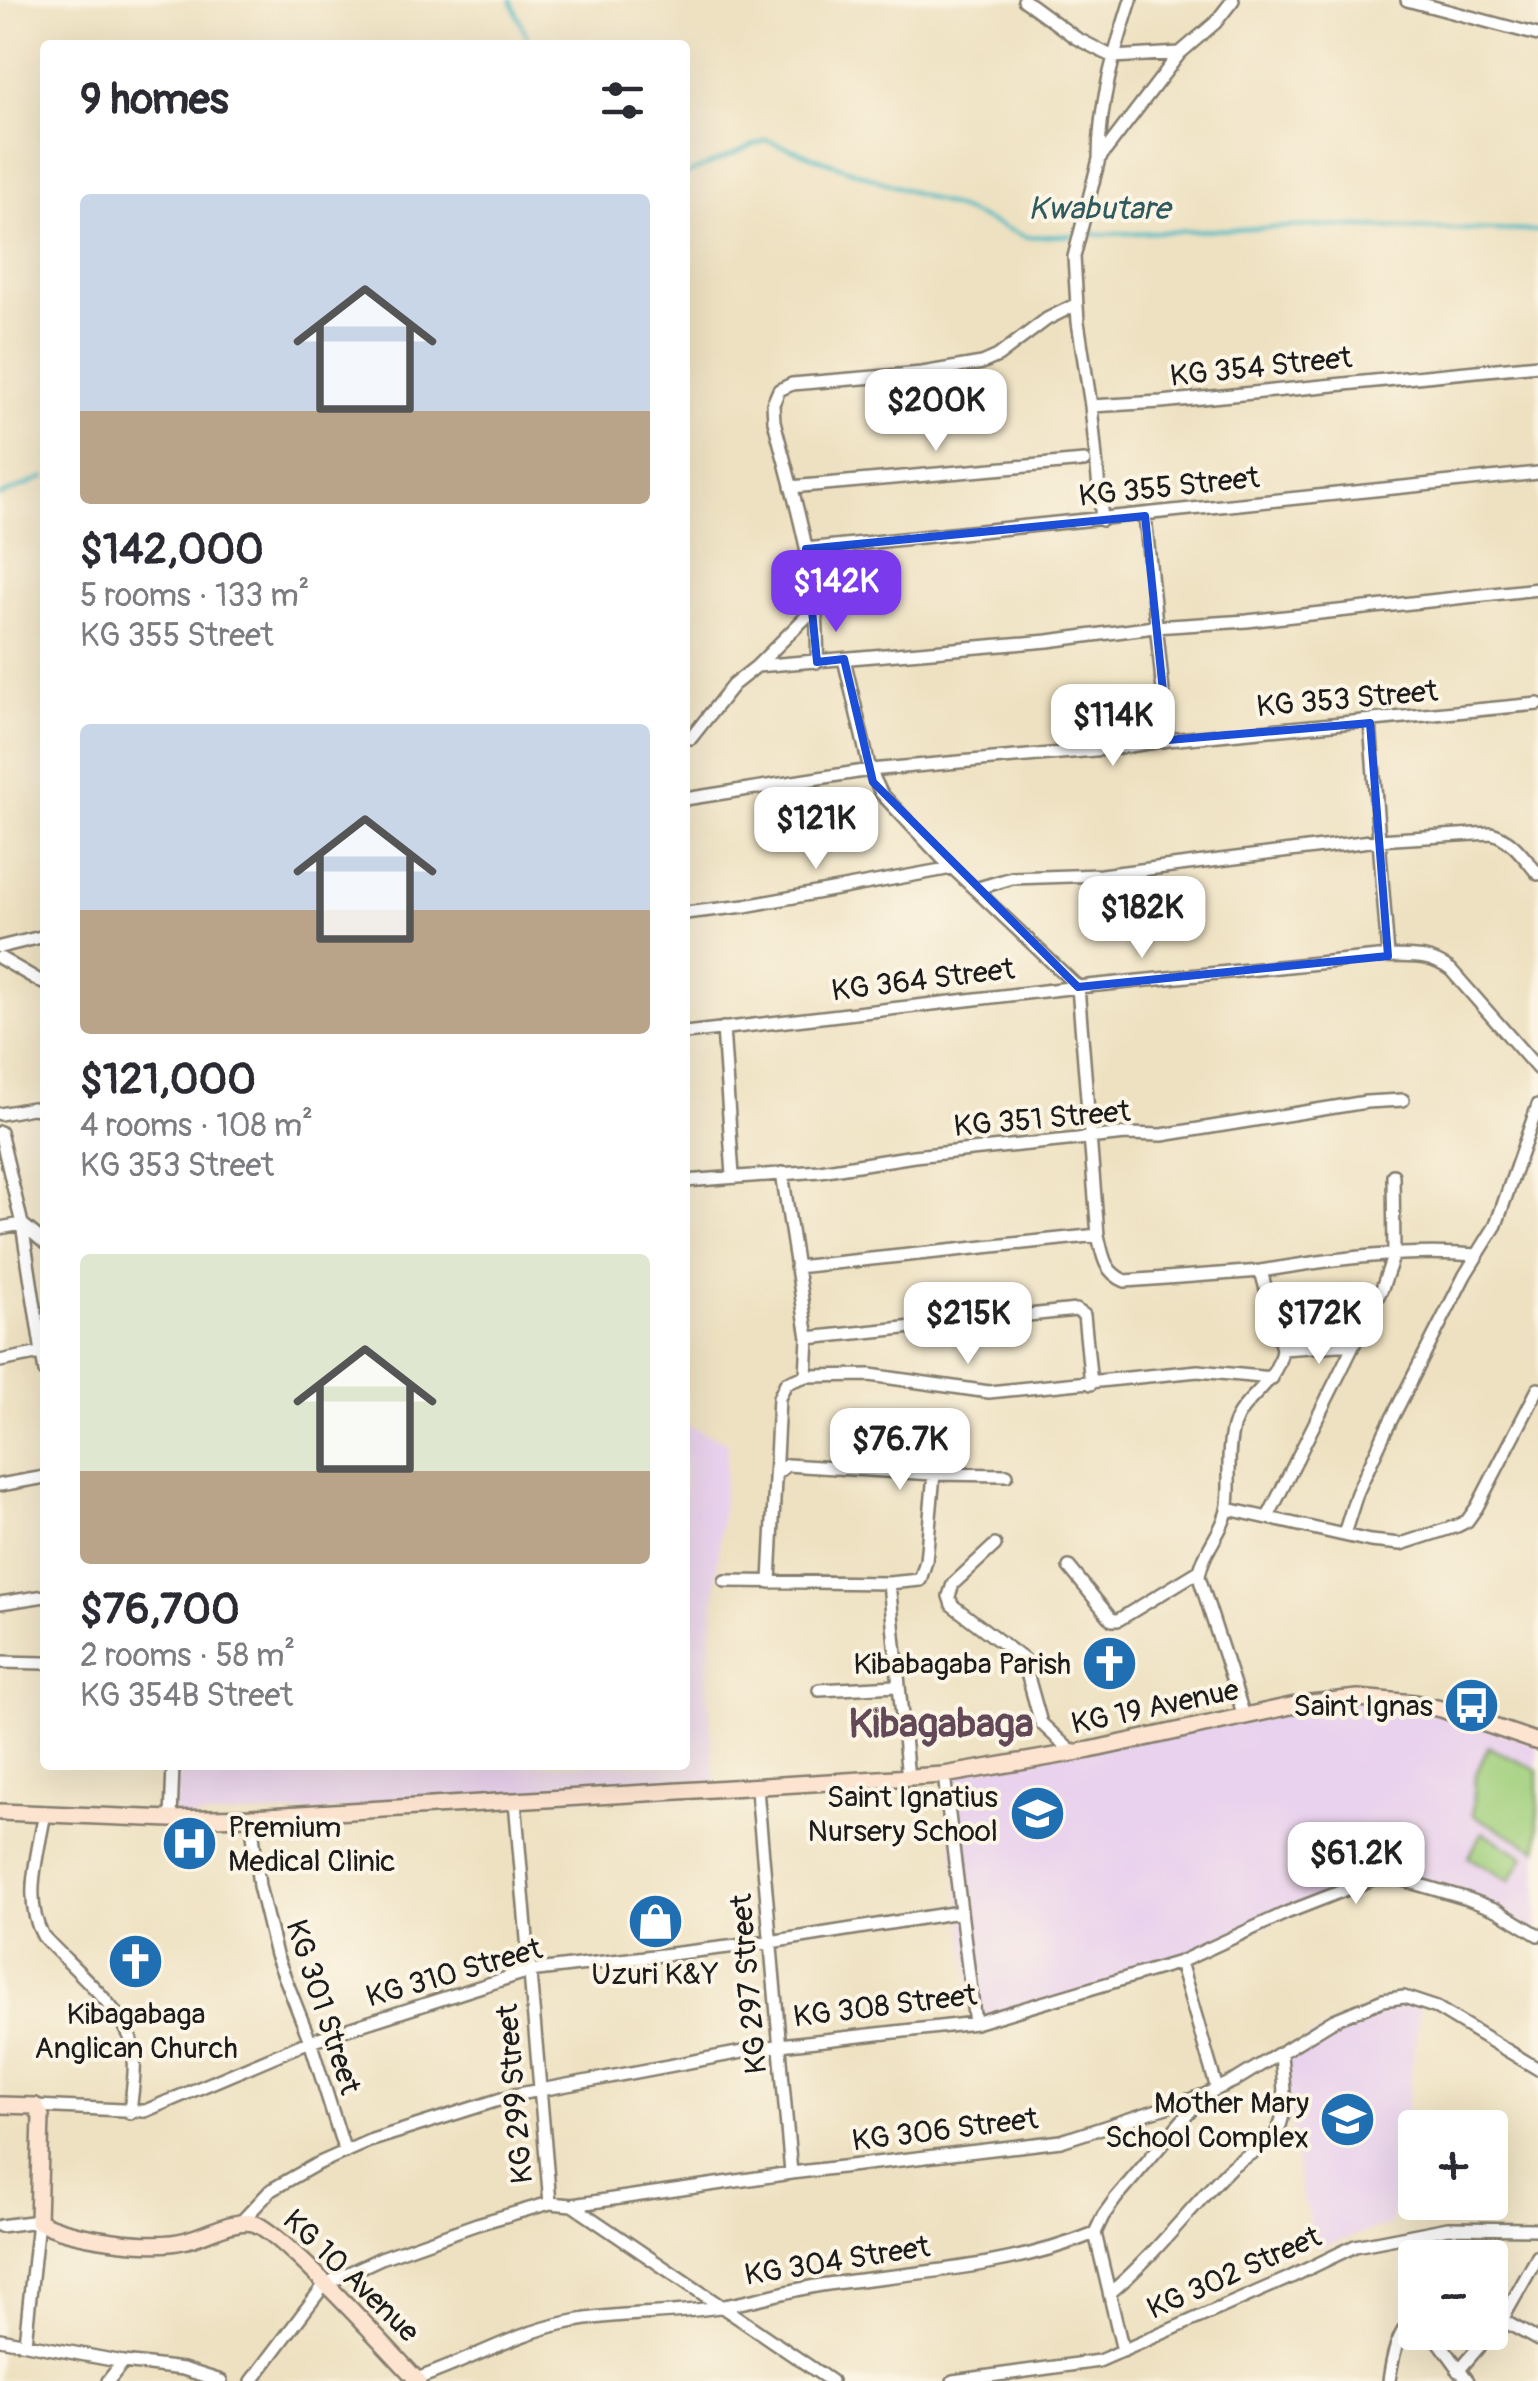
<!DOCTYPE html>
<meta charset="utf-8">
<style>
:root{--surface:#fff;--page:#f7f7f7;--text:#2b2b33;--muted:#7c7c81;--accent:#7c3aed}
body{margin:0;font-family:Pangolin,sans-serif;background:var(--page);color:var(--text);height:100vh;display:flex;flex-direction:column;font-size:38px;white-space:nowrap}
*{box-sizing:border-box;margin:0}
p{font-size:32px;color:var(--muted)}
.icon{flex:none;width:55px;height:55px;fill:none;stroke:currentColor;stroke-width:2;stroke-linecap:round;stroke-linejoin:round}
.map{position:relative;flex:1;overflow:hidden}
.drawer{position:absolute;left:40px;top:40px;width:650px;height:1730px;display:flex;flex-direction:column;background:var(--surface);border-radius:10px;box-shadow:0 10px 40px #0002}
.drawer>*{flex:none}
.controls{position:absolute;left:1398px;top:2110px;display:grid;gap:20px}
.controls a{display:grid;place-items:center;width:110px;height:110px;border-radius:10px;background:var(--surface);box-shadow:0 10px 40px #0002;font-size:50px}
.price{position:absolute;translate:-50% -85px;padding:0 22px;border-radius:20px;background:#fff;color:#222;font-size:32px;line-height:65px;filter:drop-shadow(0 2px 5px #0008)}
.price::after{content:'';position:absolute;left:50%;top:60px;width:30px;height:22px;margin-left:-15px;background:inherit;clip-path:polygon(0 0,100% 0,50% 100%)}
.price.active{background:var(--accent);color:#fff}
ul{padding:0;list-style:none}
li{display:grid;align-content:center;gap:20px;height:530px;padding:0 40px}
li span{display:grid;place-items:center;height:310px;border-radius:10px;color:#555}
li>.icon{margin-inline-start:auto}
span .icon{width:180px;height:180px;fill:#fffc;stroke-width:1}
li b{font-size:42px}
h2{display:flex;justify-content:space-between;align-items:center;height:120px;padding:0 40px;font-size:42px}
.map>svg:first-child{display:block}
.built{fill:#e9d2ed}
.green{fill:#a2d07e;stroke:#5f764d;stroke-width:2.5}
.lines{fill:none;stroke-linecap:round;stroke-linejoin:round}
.stream{stroke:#49b8c2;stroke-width:4}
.street-casing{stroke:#857e6e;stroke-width:16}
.secondary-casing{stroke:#857e6e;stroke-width:20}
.street{stroke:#fff;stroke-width:11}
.secondary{stroke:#fde4d0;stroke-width:15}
.marked{fill:none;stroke:#1d4ed8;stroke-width:8;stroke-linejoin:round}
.labels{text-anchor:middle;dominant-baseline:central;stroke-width:8;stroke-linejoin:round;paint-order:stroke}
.street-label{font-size:30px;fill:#1c1c1c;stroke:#fcf5e5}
.poi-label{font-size:30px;fill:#1c1c1c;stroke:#fcf5e5;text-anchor:end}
.water-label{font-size:32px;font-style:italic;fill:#2e5a5e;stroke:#fcf5e5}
.district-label{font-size:40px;font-weight:bold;fill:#634857;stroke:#fcf5e5}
</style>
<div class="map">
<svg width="1538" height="2381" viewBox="0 0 1538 2381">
<rect width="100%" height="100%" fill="#fcf5e5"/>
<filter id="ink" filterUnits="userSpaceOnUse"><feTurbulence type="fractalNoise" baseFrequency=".01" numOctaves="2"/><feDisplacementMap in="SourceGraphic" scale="20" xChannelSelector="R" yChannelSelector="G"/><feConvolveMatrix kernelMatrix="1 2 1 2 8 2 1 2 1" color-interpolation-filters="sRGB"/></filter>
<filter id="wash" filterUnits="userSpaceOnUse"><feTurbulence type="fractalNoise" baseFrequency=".0048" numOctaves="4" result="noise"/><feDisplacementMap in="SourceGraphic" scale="40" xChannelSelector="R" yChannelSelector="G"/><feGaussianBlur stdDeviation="2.25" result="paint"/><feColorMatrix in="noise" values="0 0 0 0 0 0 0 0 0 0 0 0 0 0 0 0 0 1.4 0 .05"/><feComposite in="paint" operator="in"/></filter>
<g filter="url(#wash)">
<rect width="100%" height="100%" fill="#eee1c1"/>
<path class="built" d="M685 1424 728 1443 707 1684 716 1790 171 1819 178 1765H685Z
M1379 1698 1538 1743V1935L1497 1910 1396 1878 1373 1879 1180 1962 975 2023 944 1775 1194 1727Z
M1383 2000 1421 2001 1391 2224 1317 2248 1300 2188 1281 2053Z"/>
<path class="green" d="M1488 1747 1538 1770V1850L1473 1815 1475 1776Z
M1483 1832 1524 1857 1510 1881 1468 1857Z"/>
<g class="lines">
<path class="stream" d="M511 0 530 45
M685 175 766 140 962 210 1026 237 1317 226 1538 231
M0 496 45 477"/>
</g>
</g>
<g filter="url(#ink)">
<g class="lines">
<defs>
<path id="street" d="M1024 0 1076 38 1113 57 1180 53
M1233 0 1215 23 1180 53 1099 159 1074 257 1078 322 1091 406 1161 402 1538 365
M1407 0 1538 35
M1099 159C1099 103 1114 53 1131 0
M1091 406 1102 520
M791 487 1084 461
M1145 516 1168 740
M806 549 1538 473
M844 659 870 770 881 793 942 858 1078 987 1098 1235C1103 1256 1104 1272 1125 1281L1261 1271
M817 662C821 580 794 499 774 421L773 404 779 390 792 384 922 373 982 363 998 356 1047 319 1077 304
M757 666 1048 641 1154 627 1247 621 1538 589
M1370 723 1388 956
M691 738 733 685 757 666 815 608
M685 799 870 770 1117 748 1168 740 1538 704
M975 889 1012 878 1101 875 1378 840 1491 833C1512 838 1525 859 1538 874
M685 913 745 906 952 868
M0 947 45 936
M0 958 45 984
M723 1028 733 1176
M685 1033 1078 987 1388 956C1414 957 1429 954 1451 970L1538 1069
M0 1114 32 1108 45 1110
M0 1132 22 1224 45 1372
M782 1173 808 1338 806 1376
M685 1181 820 1171 914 1156 1126 1134 1162 1135 1366 1102 1403 1100
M0 1228 22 1224 45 1243
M796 1267 1098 1235
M808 1338 1076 1310 1084 1315 1091 1384
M1282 1349 1353 1344
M0 1361 41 1353 45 1356
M777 1473 787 1465 934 1474 1007 1475
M0 1485 45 1477
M1228 1509 1370 1541 1401 1544 1457 1526 1467 1521 1477 1507 1538 1389
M1268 1517 1382 1288 1394 1254 1393 1175
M1344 1534 1357 1493 1385 1432 1465 1275 1496 1225 1538 1105
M995 1545 953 1584 949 1596 952 1605 1023 1659 1041 1723 1073 1753
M1069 1567 1112 1620H1118L1199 1571
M725 1581 889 1583 920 1580 926 1561 934 1474
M770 1582 779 1398 786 1383 806 1376 870 1375 989 1392 1198 1371 1272 1378
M889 1583 908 1778
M0 1603 45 1596
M0 1662 45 1663
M819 1690 897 1686
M1244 1716 1199 1577C1202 1551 1225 1530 1228 1505 1231 1480 1226 1452 1233 1427 1242 1397 1277 1386 1282 1349L1261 1271C1333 1259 1404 1249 1477 1255
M944 1775 975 2023
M757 1789 791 2173
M515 1801 550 2203
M45 1812C39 1851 22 1900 43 1936 68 1964 119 2005 131 2040 138 2062 132 2090 130 2113
M251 1817 259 1886 276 1955 310 2041 345 2152
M171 1819 173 1765
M1180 1962 1217 2089
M35 2106 145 2111 310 2041 529 1971 770 1942 959 1912
M572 2205 831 2381
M240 2223 271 2190 315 2165 369 2141 514 2095 780 2045 975 2023 1180 1962 1286 1913 1373 1879 1396 1878 1468 1899 1497 1910 1538 1935
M0 2226 38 2221 25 2343
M1095 2233 1123 2351
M1111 2292C1155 2255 1189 2209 1230 2168 1245 2154 1268 2148 1278 2130 1289 2109 1282 2075 1281 2053
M1502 2320 1538 2340
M1432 2332 1468 2381
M0 2339 123 2362 183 2369 221 2381
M1458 2371 1502 2320 1538 2256
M416 2379C467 2362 513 2334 565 2323 617 2311 672 2316 724 2306 759 2300 792 2289 828 2284 918 2272 1010 2268 1095 2233L1103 2216 1116 2198 1204 2095
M108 2381 123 2362
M252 2381 325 2284 381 2258 477 2224 550 2203 572 2205 791 2173 1061 2141 1204 2095 1236 2080 1334 2020 1383 2000 1404 1997 1437 2008 1538 2069
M953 2381 1099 2361 1289 2278 1355 2246 1448 2228 1538 2229
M1389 2381C1392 2360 1397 2330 1415 2318"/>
<path id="secondary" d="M0 1812 171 1819 251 1817 944 1775 1090 1750 1300 1704 1358 1698 1415 1703 1441 1709 1538 1742
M0 2105 35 2106 41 2116 38 2221C69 2238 153 2250 187 2240 207 2235 233 2219 253 2223 280 2230 393 2354 418 2381"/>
</defs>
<use href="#street" class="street-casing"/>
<use href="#secondary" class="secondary-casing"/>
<use href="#street" class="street"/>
<use href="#secondary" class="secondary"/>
</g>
</g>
<path class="marked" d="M1145 516 1168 740 1370 723 1388 956 1078 987 873 782 844 659 817 662 806 549Z"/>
<defs>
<symbol id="church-disc" viewBox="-11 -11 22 22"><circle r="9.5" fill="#1f6fb2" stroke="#fcf5e5"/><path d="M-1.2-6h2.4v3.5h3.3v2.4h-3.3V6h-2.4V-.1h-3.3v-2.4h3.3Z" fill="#fff"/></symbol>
<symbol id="bus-disc" viewBox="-11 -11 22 22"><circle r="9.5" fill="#1f6fb2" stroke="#fcf5e5"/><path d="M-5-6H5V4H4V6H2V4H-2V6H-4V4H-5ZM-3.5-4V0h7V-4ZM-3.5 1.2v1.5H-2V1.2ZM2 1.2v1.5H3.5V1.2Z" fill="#fff"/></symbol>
<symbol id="school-disc" viewBox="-11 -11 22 22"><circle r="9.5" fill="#1f6fb2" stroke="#fcf5e5"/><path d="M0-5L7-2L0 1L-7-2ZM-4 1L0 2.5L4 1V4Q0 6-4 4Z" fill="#fff"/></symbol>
<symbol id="hospital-disc" viewBox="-11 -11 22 22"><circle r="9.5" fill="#1f6fb2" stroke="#fcf5e5"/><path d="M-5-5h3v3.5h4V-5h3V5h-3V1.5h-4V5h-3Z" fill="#fff"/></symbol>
<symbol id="shop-disc" viewBox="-11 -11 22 22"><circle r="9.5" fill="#1f6fb2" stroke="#fcf5e5"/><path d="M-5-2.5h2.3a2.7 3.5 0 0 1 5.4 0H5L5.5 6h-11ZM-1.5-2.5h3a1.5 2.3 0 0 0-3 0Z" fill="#fff"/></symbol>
</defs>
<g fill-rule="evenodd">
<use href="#church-disc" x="1078" y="1632" width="63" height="63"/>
<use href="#bus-disc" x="1440" y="1674" width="63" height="63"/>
<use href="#school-disc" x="1006" y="1782" width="63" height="63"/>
<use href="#hospital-disc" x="158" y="1812" width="63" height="63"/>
<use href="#shop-disc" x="624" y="1890" width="63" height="63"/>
<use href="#church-disc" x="104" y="1930" width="63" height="63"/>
<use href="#school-disc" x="1316" y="2088" width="63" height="63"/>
</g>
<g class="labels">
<g class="street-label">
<text transform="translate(1261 367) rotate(-6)">KG 354 Street</text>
<text transform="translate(1169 487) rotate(-6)">KG 355 Street</text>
<text transform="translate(1347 699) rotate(-5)">KG 353 Street</text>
<text transform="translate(923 980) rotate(-7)">KG 364 Street</text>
<text transform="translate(1042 1119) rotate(-5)">KG 351 Street</text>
<text transform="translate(1155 1707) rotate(-12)">KG 19 Avenue</text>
<text transform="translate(454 1973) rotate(-16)">KG 310 Street</text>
<text transform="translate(749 1984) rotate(-95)">KG 297 Street</text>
<text transform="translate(885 2006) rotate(-7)">KG 308 Street</text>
<text transform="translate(323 2007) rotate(72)">KG 301 Street</text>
<text transform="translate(515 2094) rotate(-95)">KG 299 Street</text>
<text transform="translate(945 2130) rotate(-7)">KG 306 Street</text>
<text transform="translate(837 2261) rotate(-9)">KG 304 Street</text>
<text transform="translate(1234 2273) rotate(-24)">KG 302 Street</text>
<text transform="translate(351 2276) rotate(44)">KG 10 Avenue</text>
</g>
<g class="poi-label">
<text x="1071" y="1664">Kibabagaba Parish</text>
<text x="1433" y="1706">Saint Ignas</text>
<text x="998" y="1797">Saint Ignatius<tspan x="998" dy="34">Nursery School</tspan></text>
<text x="228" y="1827" text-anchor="start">Premium<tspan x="228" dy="34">Medical Clinic</tspan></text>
<text x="655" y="1974" text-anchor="middle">Uzuri K&amp;Y</text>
<text x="136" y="2014" text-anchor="middle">Kibagabaga<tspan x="136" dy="34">Anglican Church</tspan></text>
<text x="1309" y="2103">Mother Mary<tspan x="1309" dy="34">School Complex</tspan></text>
</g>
<g class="water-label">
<text x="1099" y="209">Kwabutare</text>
</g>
<g class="district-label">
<text x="941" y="1724">Kibagabaga</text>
</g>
</g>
</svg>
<div class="controls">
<a>+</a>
<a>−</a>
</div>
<b class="price" style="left:936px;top:454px">$200K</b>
<b class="price active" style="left:836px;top:635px">$142K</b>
<b class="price" style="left:1113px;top:769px">$114K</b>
<b class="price" style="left:816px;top:872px">$121K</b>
<b class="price" style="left:1142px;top:961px">$182K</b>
<b class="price" style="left:968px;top:1367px">$215K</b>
<b class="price" style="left:1319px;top:1367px">$172K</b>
<b class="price" style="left:900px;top:1493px">$76.7K</b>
<b class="price" style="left:1356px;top:1907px">$61.2K</b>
<section class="drawer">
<h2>9 homes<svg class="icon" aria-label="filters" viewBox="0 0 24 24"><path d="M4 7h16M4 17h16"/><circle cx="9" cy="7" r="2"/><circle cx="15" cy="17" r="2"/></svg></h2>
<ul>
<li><span style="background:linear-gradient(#c9d6e8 70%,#b9a48a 0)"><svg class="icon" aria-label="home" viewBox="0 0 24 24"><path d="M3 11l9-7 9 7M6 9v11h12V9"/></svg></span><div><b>$142,000</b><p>5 rooms · 133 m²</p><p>KG 355 Street</p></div></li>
<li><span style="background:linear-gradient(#c9d6e8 60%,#b9a48a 0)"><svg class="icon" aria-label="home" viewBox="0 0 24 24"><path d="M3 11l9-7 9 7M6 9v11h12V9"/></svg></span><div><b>$121,000</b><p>4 rooms · 108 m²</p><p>KG 353 Street</p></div></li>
<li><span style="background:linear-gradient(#dfe7d0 70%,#b9a48a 0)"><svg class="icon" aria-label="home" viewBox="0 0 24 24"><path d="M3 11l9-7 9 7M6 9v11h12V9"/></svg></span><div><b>$76,700</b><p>2 rooms · 58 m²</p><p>KG 354B Street</p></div></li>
</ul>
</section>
</div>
